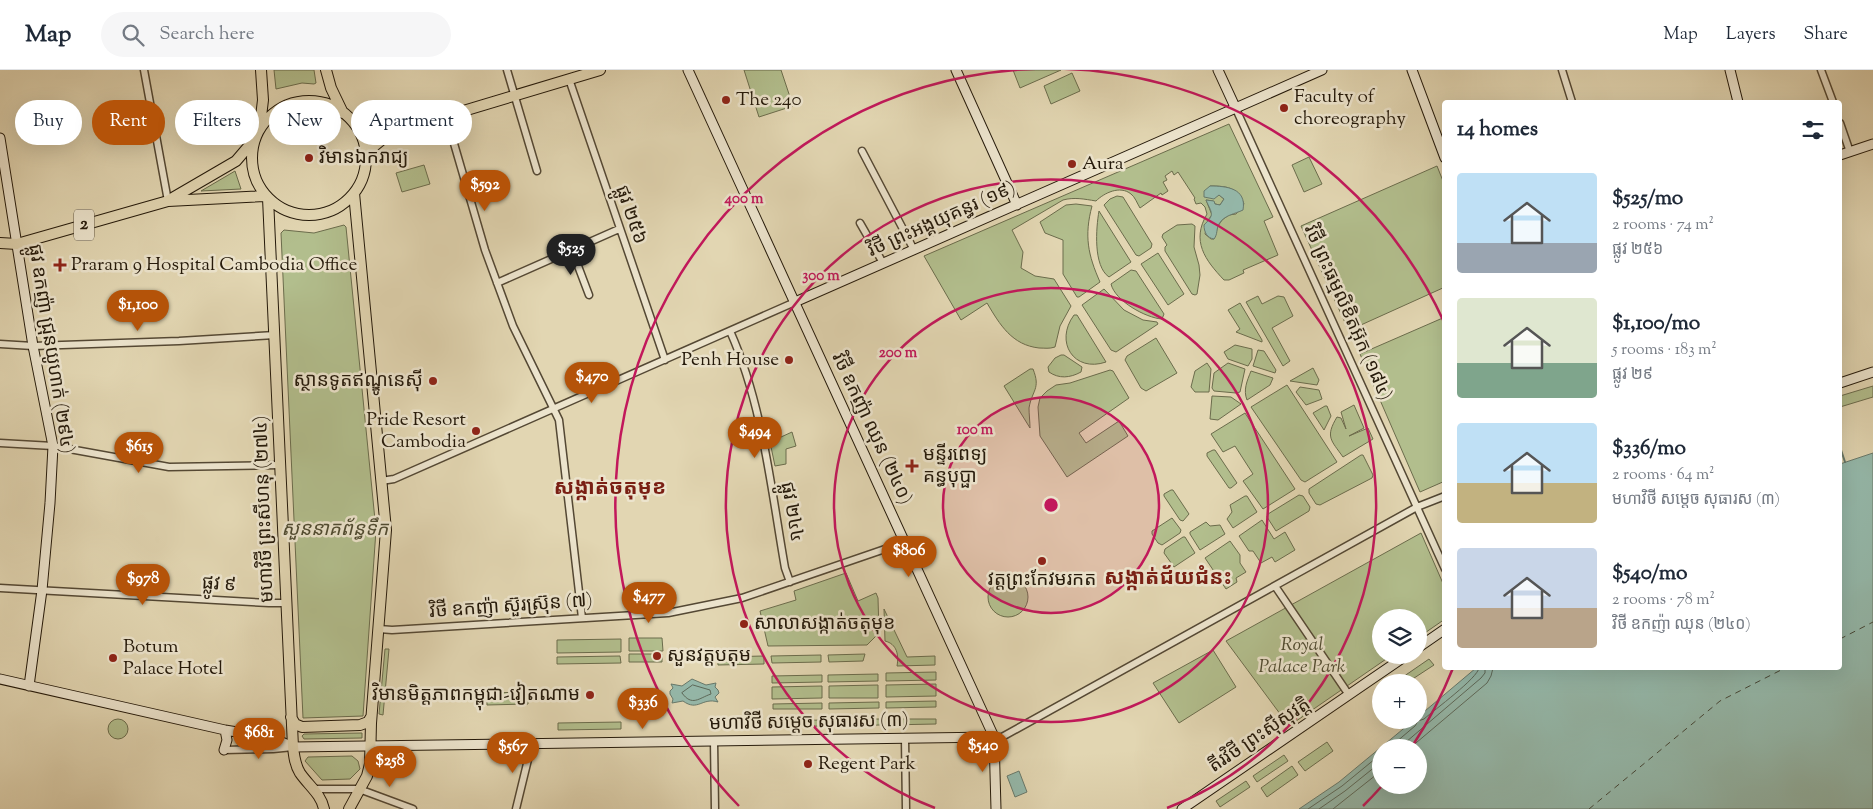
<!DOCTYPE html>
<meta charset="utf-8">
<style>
:root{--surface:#fff;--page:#f6f6f7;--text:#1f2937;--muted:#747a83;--line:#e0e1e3;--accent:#b45309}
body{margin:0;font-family:"Sorts Mill Goudy","Noto Sans Khmer",serif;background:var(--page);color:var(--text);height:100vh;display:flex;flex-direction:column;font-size:19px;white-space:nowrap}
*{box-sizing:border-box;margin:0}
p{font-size:16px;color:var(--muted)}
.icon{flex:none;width:28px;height:28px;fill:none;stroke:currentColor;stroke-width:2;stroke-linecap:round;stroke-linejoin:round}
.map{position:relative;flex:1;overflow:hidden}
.panel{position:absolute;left:1442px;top:30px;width:400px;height:570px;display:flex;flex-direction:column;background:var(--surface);border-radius:5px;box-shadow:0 5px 20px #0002}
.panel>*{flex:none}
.top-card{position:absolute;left:15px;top:30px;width:475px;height:45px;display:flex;gap:10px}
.tools{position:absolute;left:1372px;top:539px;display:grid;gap:10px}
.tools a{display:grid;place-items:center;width:55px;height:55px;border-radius:50%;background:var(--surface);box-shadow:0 5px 20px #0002;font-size:25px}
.price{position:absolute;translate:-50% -42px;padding:0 11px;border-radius:18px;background:var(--accent);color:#fff;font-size:16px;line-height:32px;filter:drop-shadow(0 1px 2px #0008)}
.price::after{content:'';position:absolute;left:50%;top:30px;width:15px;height:11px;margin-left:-8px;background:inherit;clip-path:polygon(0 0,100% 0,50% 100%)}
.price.active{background:#222;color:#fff}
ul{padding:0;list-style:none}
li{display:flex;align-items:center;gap:15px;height:125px;padding:0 15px}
li span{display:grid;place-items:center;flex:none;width:140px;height:100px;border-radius:5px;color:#555}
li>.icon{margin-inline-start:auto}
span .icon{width:60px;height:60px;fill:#fffc;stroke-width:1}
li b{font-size:21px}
h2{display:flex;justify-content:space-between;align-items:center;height:60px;padding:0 15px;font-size:21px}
.chip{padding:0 18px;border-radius:22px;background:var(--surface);box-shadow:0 5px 20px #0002;font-size:18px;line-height:45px}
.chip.active{background:var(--accent);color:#fff}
header{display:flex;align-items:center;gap:30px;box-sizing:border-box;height:70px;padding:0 25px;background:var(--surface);border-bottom:1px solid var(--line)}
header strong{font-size:24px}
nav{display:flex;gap:28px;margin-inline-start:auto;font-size:18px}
.search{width:350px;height:45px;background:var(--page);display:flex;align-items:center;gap:12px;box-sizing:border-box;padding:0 18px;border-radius:28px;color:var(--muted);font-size:19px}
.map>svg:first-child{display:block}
.green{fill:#b2be8d;stroke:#6b6c4c;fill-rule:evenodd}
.water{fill:#95b9ab;stroke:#68796b;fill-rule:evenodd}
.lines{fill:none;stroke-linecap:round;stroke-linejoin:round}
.shore{stroke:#5c695a;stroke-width:1}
.stream{stroke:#68796b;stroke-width:2}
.ferry{stroke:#46493a;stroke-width:1;stroke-dasharray:6 5;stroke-linecap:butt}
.street-casing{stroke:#544834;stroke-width:9}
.secondary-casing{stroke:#24190a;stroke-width:11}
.primary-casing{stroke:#24190a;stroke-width:12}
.street{stroke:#ece4cd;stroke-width:6}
.secondary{stroke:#ece4cd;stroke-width:9}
.primary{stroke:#e2d6b2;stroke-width:10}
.ring{fill:none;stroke:#c2185b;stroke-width:2.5}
.poi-dot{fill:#8f2418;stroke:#ece4cd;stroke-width:2}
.labels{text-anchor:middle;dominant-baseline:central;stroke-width:5;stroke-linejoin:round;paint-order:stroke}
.shield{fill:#ece4cd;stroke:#605644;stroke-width:1}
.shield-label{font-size:18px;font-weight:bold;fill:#24190a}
.poi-label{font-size:19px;fill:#24190a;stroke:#ece4cd;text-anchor:start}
.street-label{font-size:19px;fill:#24190a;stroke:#ece4cd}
.park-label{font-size:19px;font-style:italic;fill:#4f4b31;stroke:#ece4cd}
.quarter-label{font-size:21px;font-weight:bold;fill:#7a1f14;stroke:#ece4cd}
.centre{fill:#c2185b;stroke:#ece4cd;stroke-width:2.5}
.ring-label{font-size:15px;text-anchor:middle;font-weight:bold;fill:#c2185b;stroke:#ece4cd;stroke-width:5;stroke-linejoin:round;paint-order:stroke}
</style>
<header>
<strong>Map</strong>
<div class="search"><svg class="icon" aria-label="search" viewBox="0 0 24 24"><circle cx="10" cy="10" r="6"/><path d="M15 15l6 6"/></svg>Search here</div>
<nav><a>Map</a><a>Layers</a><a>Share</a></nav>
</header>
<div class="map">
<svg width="1873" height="739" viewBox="0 0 1873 739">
<rect width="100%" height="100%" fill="#e2d6b2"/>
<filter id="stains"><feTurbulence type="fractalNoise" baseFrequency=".004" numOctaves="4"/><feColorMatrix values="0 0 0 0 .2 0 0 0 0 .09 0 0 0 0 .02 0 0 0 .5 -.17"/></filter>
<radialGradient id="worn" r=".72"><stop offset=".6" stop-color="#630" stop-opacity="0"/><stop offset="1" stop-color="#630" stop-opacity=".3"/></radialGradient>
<path class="green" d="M274 0H314L316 13 314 14 302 13 276 19Z
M744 0H781L793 36 759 47Z
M1013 0H1061L1020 18Z
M1072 3 1080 21 1051 34 1044 16Z
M1229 54 1273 147 1264 151 1278 185 1243 200 1244 203 1229 210H1224C1205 190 1191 171 1207 144L1205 137 1201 133 1196 134 1194 129 1195 128 1178 102 1174 105 1172 101 1165 106 1167 110 1163 112 1168 121 1162 125 1161 123 1140 138C1137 133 1135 127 1131 124 1120 115 1104 123 1096 131 1084 129 1074 127 1063 130L1012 160 1023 182 1021 198 1035 206 1054 209 1071 236 1060 256 1055 277C1049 279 1045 278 1039 278 1012 275 1000 255 987 233L961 250 924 186ZM1210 116C1226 116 1238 117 1244 134L1236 144 1229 145 1222 150 1218 156 1214 169H1211L1205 164 1208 150 1212 145 1206 130 1213 131 1215 134 1220 135 1224 129 1219 125 1215 127Z
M1309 87 1322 114 1304 122 1292 95Z
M424 95 430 114 402 122 396 103Z
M1437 96 1445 116V217L1352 259 1347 257 1301 156Z
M235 101 241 119 201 121Z
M1117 126 1123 127 1152 174 1151 178 1139 186 1136 185 1104 135 1110 129Z
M1076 134 1092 136C1084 166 1088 185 1100 212L1079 227H1077L1063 204V170L1045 163 1040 152 1066 135Z
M1099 141 1131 192 1109 207C1093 196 1096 158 1099 141Z
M1192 154 1195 156 1194 177 1199 195 1200 205 1197 224 1195 225 1192 224 1165 181V177L1167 175 1162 167 1163 164 1177 155Z
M344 155 346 157 376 460 363 646 303 648 281 163 284 160 314 163Z
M1158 183 1184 224 1168 235 1141 194Z
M1131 200 1136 201 1164 244 1162 249C1146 248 1115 231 1111 214Z
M1104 219 1124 240 1143 250 1157 252 1158 254 1116 282 1111 280 1082 235Z
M1258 226 1262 234 1278 226 1284 227 1293 246 1272 258 1290 291 1283 296 1246 232Z
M1240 233 1262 270V272L1236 262 1240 259 1228 240Z
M1074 245H1077L1106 292C1074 303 1054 272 1074 245Z
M1445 247V411L1420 422 1360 284Z
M1156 268 1177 303 1146 321 1141 318 1125 290 1127 286Z
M1235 275 1252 279V289L1248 296 1228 289 1224 282Z
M1258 280 1264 281 1276 300 1275 303 1253 296Z
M1061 285H1064L1082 297 1081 302C1070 308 1059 309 1049 302L1048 297 1055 288Z
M1207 293 1211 299 1209 322H1195L1191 317 1195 301Z
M1228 293 1245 299 1240 322 1236 323 1214 321 1212 318 1214 303Z
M1313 298 1319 310 1317 315 1290 311Z
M1030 299H1033C1041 319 1032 320 1029 338 1029 344 1030 352 1030 358L1004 316Z
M1110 300 1113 301 1129 328 1079 363 1086 373 1119 351 1128 366 1067 407 1040 366 1038 337 1040 328 1047 321 1056 315 1070 313Z
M1251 301 1273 308 1270 315 1247 330C1243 320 1247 311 1251 301Z
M1287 315 1337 392 1305 412 1301 410 1251 337Z
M1873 316V327L1840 337V326Z
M1300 317 1319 320 1322 329 1306 335 1296 322Z
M1212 326 1231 327 1241 334 1218 350 1210 349Z
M1354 335 1364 358 1349 366 1368 358 1373 369 1343 387C1331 370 1325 367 1337 347L1341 348 1346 359 1341 342Z
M1325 336H1327L1331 346 1324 360 1313 343Z
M1245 343 1295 419 1263 439 1243 411 1253 404 1235 376 1223 382 1211 364Z
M792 362 796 376 786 379V394L775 396 770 372Z
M1213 380H1215L1237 413 1231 418H1229L1207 386V383Z
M1361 385H1363L1373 405 1372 408 1320 435 1316 434 1309 423V419Z
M1171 420H1173L1189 444 1183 451 1180 450 1164 426V424Z
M1299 425 1303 426 1310 437 1309 441 1276 461 1267 447 1268 444Z
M1245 426H1247L1257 442 1233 458 1227 449 1232 442 1230 435Z
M1172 448 1181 460 1180 463 1162 475 1158 473 1152 464V461Z
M1262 450 1274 469 1285 462 1295 480 1275 492 1272 487 1261 493 1253 481H1249L1239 466Z
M1206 452 1210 456 1220 455 1225 464 1200 480 1190 464V462Z
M1421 463 1445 518V549L1419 567V548H1381V585H1392L1289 656 1226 571Z
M1183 467H1185L1195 483 1174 497 1164 483 1165 479Z
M1230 471 1240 485V493L1246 502 1236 508 1237 512 1226 519 1205 488Z
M846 503 858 531 876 523 878 528 879 563 867 575 768 576 760 541 796 530 794 521Z
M988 527a20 20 0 1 1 40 0a20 20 0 1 1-40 0Z
M884 539 907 587 935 586V595L897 596C899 585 897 574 885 571Z
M629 568H662L663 581H629Z
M621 569V582L557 583V570Z
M385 579H389L383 645 379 644Z
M1213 580 1236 617 1179 653 1153 613Z
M629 584H662V592H629Z
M865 584 863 591 829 592 828 585Z
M821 585V592L772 593 771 586Z
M620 586 621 593 557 594V587Z
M764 586V594L718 595V587Z
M1429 589 1434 595 1408 612H1398L1397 611Z
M936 602V610L886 611V603Z
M878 604V611L828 612V605Z
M822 605V612L772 613V606Z
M936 614V626L886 627V615Z
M878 615V628H829V616Z
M822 616V628L772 629V617Z
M527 622 528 634 487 635V623Z
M936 631V637L886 638V632Z
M879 632V638L829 639V633Z
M822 633V639H773V634Z
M108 659a10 10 0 1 1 20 0a10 10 0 1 1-20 0Z
M879 649 880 655 830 656V650Z
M887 649H936V654L887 655Z
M822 650V656L772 657V651Z
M621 652V659L558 660V653Z
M362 663V668L304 669 302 666 304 664Z
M1327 672 1333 681 1305 701 1298 692Z
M1284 685 1288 691 1257 712 1253 706Z
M352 686 358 691 360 699 350 709 322 710 305 691 308 687Z
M1292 696 1298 705 1267 727 1261 718Z
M1246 711 1250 717 1220 737 1216 731Z"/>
<path class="water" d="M1210 116C1226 116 1247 118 1243 140 1235 144 1224 145 1219 154 1216 159 1218 164 1214 169 1207 168 1204 162 1204 155 1215 144 1212 144 1206 130L1214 131 1215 134 1220 135 1224 129 1219 125 1214 129 1204 127V121Z
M1873 383V739H1299L1339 712 1414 650H1419V646L1476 598H1840V394ZM1381 678H1419V715H1381Z
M692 609 706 615 716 613 715 617 718 620 719 623 715 627 718 632C702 627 698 642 683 631L672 633 673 629 670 624V621L673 618 671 614 682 616Z
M1019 701 1027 722 1015 727 1007 706Z"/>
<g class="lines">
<path class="shore" d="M693 615 710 620 711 624C699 628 692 637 682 623Z
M1389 678 1415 656 1418 651 1424 649C1434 640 1478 608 1479 598
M1399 678 1481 608 1485 603V598
M1410 678 1487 613 1491 606 1493 598
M1308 739 1342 716 1381 684
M1319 739 1345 721 1381 692
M1333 739 1381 701"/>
<path class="stream" d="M1840 377 1845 392"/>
<path class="ferry" d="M1840 569 1873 552
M1589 739 1720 631 1785 598"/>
<defs>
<path id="street" d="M144 0 168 131
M507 0 537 101
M1562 0 1572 32
M1821 0 1833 32
M569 9 665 290
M1236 39 1445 499
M446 46 485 180 513 256 559 350 582 548
M1840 53 1850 82
M862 81 914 180
M860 153 883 193
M572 180 589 225
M497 213 619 159
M730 261C763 335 771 419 785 498L790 512
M0 274 33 276 179 271 275 265
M0 373 53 376 169 397 280 395
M381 411 394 409 795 232
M1275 516 1349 625
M0 518 269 533H286
M379 559 392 560 668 543 742 528 885 479 905 470
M994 667H1002L1417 437 1445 426
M905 668 906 739
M714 671 715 739
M224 680 273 679 293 677
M314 719H359L413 739
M516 739 532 673"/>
<path id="secondary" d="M688 0 994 667 996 739
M956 0 1017 135
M1218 0 1236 39
M1412 0 1445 88
M1730 0 1738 32
M0 68 33 276 53 376 50 433 42 520 29 616
M1840 85 1873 74
M795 232 1322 0
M1840 313 1873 302
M1419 577 1445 559
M0 609 225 660 273 668 293 677 994 667
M224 680 227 670 225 660
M1182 739 1407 585"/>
<path id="primary" d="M326 0 331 18 343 43
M252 88a57 57 0 1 1 114 0a57 57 0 1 1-114 0Z
M260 55 263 30 261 0
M357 57 371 61 390 63 600 0
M366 87 374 76 390 63
M268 128 293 677C294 686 295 695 300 703 309 716 321 724 324 739
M169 130 236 91 254 70
M0 173 17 174 168 131 265 126
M291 647 295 654 302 657 360 655 368 652 371 647
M349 739 367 706 370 694 371 653 386 460 354 123"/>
</defs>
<use href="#street" class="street-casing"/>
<use href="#secondary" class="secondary-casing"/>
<use href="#primary" class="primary-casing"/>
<use href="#street" class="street"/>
<use href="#secondary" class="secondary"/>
<use href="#primary" class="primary"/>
</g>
<circle cx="1051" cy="435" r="108" fill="#c2185b" fill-opacity=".12"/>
<g class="ring">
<circle cx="1051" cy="435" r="108"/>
<circle cx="1051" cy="435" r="217"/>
<path d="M935 738A325 325 0 1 1 1167 738"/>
<path d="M1453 598A434 434 0 0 1 1413 675M1381 717A434 434 0 0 1 1363 736M739 736A434 434 0 1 1 1444 252"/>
</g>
<g class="poi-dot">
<circle cx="726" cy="30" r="5"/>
<circle cx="1284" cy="38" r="5"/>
<circle cx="309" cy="88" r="5"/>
<circle cx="1072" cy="94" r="5"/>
<path d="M57.5 187.5h5v5h5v5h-5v5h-5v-5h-5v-5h5z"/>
<circle cx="789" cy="290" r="5"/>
<circle cx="433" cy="311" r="5"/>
<circle cx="476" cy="361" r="5"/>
<path d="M909.5 388.5h5v5h5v5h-5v5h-5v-5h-5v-5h5z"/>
<circle cx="1042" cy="491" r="5"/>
<circle cx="744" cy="554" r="5"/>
<circle cx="657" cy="586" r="5"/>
<circle cx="113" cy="588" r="5"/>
<circle cx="590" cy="625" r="5"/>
<circle cx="808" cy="694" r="5"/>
</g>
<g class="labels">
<rect class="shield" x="74" y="139.5" width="20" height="31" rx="4"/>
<g class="shield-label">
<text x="84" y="155">2</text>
</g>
<g class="poi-label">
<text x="1294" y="27">Faculty of<tspan x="1294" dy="22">choreography</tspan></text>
<text x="736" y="30">The 240</text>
<text x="319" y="88">វិមានឯករាជ្យ</text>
<text x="1082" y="94">Aura</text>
<text x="71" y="195">Praram 9 Hospital Cambodia Office</text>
<text x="779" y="290" text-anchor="end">Penh House</text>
<text x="423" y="311" text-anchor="end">ស្ថានទូតឥណ្ឌូនេស៊ី</text>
<text x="466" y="350" text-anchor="end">Pride Resort<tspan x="466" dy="22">Cambodia</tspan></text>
<text x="923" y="385">មន្ទីរពេទ្យ<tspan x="923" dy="22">គន្ធបុប្ផា</tspan></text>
<text x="1042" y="510" text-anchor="middle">វត្តព្រះកែវមរកត</text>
<text x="754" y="554">សាលាសង្កាត់ចតុមុខ</text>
<text x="123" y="577">Botum<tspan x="123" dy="22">Palace Hotel</tspan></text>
<text x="667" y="586">សួនវត្តបតុម</text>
<text x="580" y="625" text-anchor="end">វិមានមិត្តភាពកម្ពុជា-វៀតណាម</text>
<text x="818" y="694">Regent Park</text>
</g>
<g class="street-label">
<text transform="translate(630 145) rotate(71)">ផ្លូវ ២៥៦</text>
<text transform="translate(942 150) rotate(-24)">វិថី ព្រះអង្គយុគន្ធរ (១៩)</text>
<text transform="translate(1347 243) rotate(66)">វិថី ព្រះធម្មលិខិតអ៊ុក (១៨៤)</text>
<text transform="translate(50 279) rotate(81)">ផ្លូវ ឧកញ៉ា ជ្រុនយូហាក់ (២៩៤)</text>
<text transform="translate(871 359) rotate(65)">វិថី ឧកញ៉ា ឈុន (២៤០)</text>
<text transform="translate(265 439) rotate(-92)">មហាវិថី ព្រះសីហនុ (២៧៤)</text>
<text transform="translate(791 442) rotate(80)">ផ្លូវ ២៤៤</text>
<text transform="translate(219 515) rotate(4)">ផ្លូវ ៩</text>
<text transform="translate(511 537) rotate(-4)">វិថី ឧកញ៉ា ស៊ួរស៊្រុន (៧)</text>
<text transform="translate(809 653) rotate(-1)">មហាវិថី សម្តេច សុធារស (៣)</text>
<text transform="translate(1260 666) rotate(-34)">តីរវិថី ព្រះស៊ីសុវត្តិ</text>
</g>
<g class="park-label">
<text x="335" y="460">សួននាគព័ន្ធទឹក</text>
<text x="1302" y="575">Royal<tspan x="1302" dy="22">Palace Park</tspan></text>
</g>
<g class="quarter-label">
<text x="610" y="419">សង្កាត់ចតុមុខ</text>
<text x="1168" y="509">សង្កាត់ជ័យជំនះ</text>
</g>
</g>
<circle cx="1051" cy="435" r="8" class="centre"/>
<g class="ring-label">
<text x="744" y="133">400 m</text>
<text x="821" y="210">300 m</text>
<text x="898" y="287">200 m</text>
<text x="975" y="364">100 m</text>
</g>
<rect width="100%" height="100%" filter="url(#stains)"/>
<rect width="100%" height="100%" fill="url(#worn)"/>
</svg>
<div class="tools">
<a><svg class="icon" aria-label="layers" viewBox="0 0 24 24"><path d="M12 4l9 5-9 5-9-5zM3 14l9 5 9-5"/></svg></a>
<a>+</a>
<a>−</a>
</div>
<b class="price" style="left:485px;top:142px">$592</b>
<b class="price active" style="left:571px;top:206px">$525</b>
<b class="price" style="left:138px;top:262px">$1,100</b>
<b class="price" style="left:592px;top:334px">$470</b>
<b class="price" style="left:755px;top:389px">$494</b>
<b class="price" style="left:139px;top:404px">$615</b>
<b class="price" style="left:909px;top:508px">$806</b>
<b class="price" style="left:143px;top:536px">$978</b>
<b class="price" style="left:649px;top:554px">$477</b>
<b class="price" style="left:643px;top:660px">$336</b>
<b class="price" style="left:259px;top:690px">$681</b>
<b class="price" style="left:983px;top:703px">$540</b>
<b class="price" style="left:513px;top:704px">$567</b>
<b class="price" style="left:390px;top:718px">$258</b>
<div class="top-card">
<a class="chip">Buy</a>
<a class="chip active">Rent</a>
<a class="chip">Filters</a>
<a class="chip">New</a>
<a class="chip">Apartment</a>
</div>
<section class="panel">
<h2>14 homes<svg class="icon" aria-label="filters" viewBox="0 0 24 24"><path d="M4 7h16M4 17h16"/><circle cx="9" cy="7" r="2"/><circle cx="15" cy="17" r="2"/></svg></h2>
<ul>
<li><span style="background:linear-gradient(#bfe0f5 70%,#9aa5b1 0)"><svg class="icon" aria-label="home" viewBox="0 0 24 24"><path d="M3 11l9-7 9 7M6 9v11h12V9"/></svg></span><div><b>$525/mo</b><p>2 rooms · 74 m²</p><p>ផ្លូវ ២៥៦</p></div></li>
<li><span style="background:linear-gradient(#dfe7d0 65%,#7fa58c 0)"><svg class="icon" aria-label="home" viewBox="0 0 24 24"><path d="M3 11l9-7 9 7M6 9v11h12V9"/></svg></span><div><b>$1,100/mo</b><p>5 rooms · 183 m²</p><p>ផ្លូវ ២៩</p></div></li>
<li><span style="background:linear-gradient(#bfe0f5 60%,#c2b280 0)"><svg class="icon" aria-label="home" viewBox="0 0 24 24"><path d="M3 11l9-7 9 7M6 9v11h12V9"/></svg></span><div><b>$336/mo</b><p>2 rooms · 64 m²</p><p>មហាវិថី សម្តេច សុធារស (៣)</p></div></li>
<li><span style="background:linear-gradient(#c9d6e8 60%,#b9a48a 0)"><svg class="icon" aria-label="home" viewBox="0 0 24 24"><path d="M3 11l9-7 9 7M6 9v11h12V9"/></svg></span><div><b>$540/mo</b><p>2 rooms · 78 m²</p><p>វិថី ឧកញ៉ា ឈុន (២៤០)</p></div></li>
</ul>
</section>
</div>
